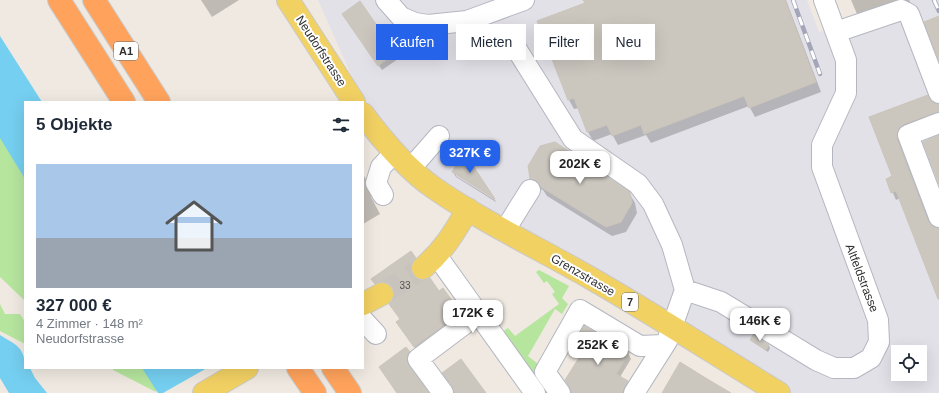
<!DOCTYPE html>
<html lang="de">
<meta charset="utf-8">
<style>
:root{--surface:#fff;--page:#f6f6f7;--text:#1f2937;--muted:#747a83;--line:#e0e1e3;--accent:#2563eb}
body{margin:0;font-family:Arial,sans-serif;background:var(--page);color:var(--text);height:100vh;display:flex;flex-direction:column;font-size:15px;white-space:nowrap}
*{box-sizing:border-box;margin:0}
p{font-size:13px;color:var(--muted)}
.icon{flex:none;width:22px;height:22px;fill:none;stroke:currentColor;stroke-width:2;stroke-linecap:round;stroke-linejoin:round}
.map{position:relative;flex:1;overflow:hidden}
.panel{position:absolute;left:24px;top:101px;width:340px;height:268px;display:flex;flex-direction:column;background:var(--surface);border-radius:0px;box-shadow:0 4px 16px #0002}
.panel>*{flex:none}
.banner{position:absolute;left:376px;top:24px;width:380px;height:36px;display:flex;gap:8px}
.tools{position:absolute;left:891px;top:345px;display:grid;gap:8px}
.tools a{display:grid;place-items:center;width:36px;height:36px;border-radius:0px;background:var(--surface);box-shadow:0 4px 16px #0002;font-size:20px}
.price{position:absolute;translate:-50% -34px;padding:0 9px;border-radius:8px;background:#fff;color:#222;font-size:13px;line-height:26px;filter:drop-shadow(0 1px 2px #0008)}
.price::after{content:'';position:absolute;left:50%;top:24px;width:12px;height:9px;margin-left:-6px;background:inherit;clip-path:polygon(0 0,100% 0,50% 100%)}
.price.active{background:var(--accent);color:#fff}
ul{padding:0;list-style:none}
li{display:grid;align-content:center;gap:8px;height:212px;padding:0 12px}
li+li{border-top:1px solid var(--line)}
li span{display:grid;place-items:center;height:124px;border-radius:0px;color:#555}
li>.icon{margin-inline-start:auto}
span .icon{width:72px;height:72px;fill:#fffc;stroke-width:1}
li b{font-size:17px}
h2{display:flex;justify-content:space-between;align-items:center;height:48px;padding:0 12px;font-size:17px}
.chip{padding:0 14px;border-radius:0px;background:var(--surface);box-shadow:0 4px 16px #0002;font-size:14px;line-height:36px}
.chip.active{background:var(--accent);color:#fff}
.map>svg:first-child{display:block}
.industrial{fill:#e3e1e8;fill-rule:evenodd}
.green{fill:#b6e59e}
.water{fill:#75cff0}
.pier{fill:#efe9e1}
.shadow{fill:#0003}
.building{fill:#cbc7bf;stroke:#cbc5ba}
.lines{fill:none;stroke-linecap:round;stroke-linejoin:round}
.major-tunnel{stroke:#c8c4bd;stroke-width:22;stroke-dasharray:22 11;stroke-linecap:butt}
.minor-casing{stroke:#b4b7c1;stroke-width:22}
.major-casing{stroke:#c9c9c9;stroke-width:24}
.highway-casing{stroke:#c9c9c9;stroke-width:24}
.minor{stroke:#fff;stroke-width:20}
.major{stroke:#f2d163;stroke-width:22}
.highway{stroke:#ffa35c;stroke-width:22}
.rail-casing{stroke:#a3a6b8;stroke-width:4.5}
.rail{stroke:#fff;stroke-width:3;stroke-dasharray:9;stroke-linecap:butt}
.labels{text-anchor:middle;dominant-baseline:central;stroke-width:4;stroke-linejoin:round;paint-order:stroke}
.number-label{font-size:10px;fill:#555452}
.shield{fill:#fff;stroke:#6d6d6d;stroke-width:1}
.shield-label{font-size:11px;font-weight:bold;fill:#2e2e2e}
.street-label{font-size:12px;fill:#2e2e2e;stroke:#fff}
</style>
<div class="map">
<svg width="939" height="393" viewBox="0 0 939 393">
<rect width="100%" height="100%" fill="#efe9e1"/>
<path class="industrial" d="M318 0H807L819 32 902 0H939V393H779L468 209 376 131ZM898 352H920V374H898Z"/>
<path class="green" d="M0 113 25 152V301L0 277Z
M539 270 569 286 562 298 568 304 562 314 555 309 528 356 538 364 535 371 550 393H543L502 332 508 328 515 336 559 304 552 294 555 292 547 281 544 283 536 272Z
M0 304 5 314H20L25 322V344L0 331Z
M113 368H160L156 392 113 370Z"/>
<path class="water" d="M0 36 42 102H25V179L0 138Z
M0 335C16 345 25 347 25 368H30L35 378 47 393H9L0 378Z
M142 368H210L226 393H158Z"/>
<path class="pier" d="M207 368H212L226 390 220 393H163Z"/>
<path class="shadow" d="M201 0H239L212 17Z
M588 0H786L821 92 755 117 749 106 651 143 646 135 618 145 612 134 593 141 588 132 579 108 574 109 569 100 539 22 586 4Z
M851 0H909L911 4 860 21Z
M360 3 398 59 382 70 347 19Z
M931 102 939 105V119L900 141 901 147 931 226 939 229V300L900 198 896 200 887 179 893 177 871 118Z
M453 172 456 173V176L495 200 496 202 456 177Z
M363 174 372 190 371 197 380 214 363 224Z
M531 178 629 193 635 203 637 213 626 232 612 236 547 196 543 190 537 188Z
M415 258 418 263 413 270V276L439 292 460 313 463 318 418 352 400 327 401 320 394 301V290L392 288 386 286 378 288 373 280Z
M580 336 628 353 631 359 620 377 627 382 630 387 627 393H572L566 380 582 353 581 351 586 344 583 342Z
M754 337 769 346 770 348 768 352 753 342 751 340Z
M409 352 413 360 410 368 427 393H397L380 368Z"/>
<path class="building" d="M583 0H785L816 82 749 108 744 96 644 134 641 125 612 136 607 125 587 132 574 98 568 100 537 21 585 3Z
M360 1 396 53 378 66 342 14Z
M939 16V61L924 22Z
M928 95 932 102 939 104V112L904 124 899 128 897 134V139L928 221 932 226 939 228V299H938L896 191 891 193 886 179 892 176 869 117Z
M939 135V184L923 142Z
M555 142 630 192 632 203 621 222 606 227 541 187 536 180 530 179 528 166 540 146Z
M464 152 495 199 452 172Z
M411 251 416 258 411 265V270L414 276 420 280H425L430 278 439 291 443 288 461 313 414 347 396 322 400 319 389 304 393 300 394 295 393 288 388 283 383 282 375 284 371 279Z
M584 326 629 353 616 374 628 381 623 393H571L570 387 565 380 582 353 580 351 586 341 578 336Z
M753 335 769 345 766 350 750 340Z
M406 347 410 352 407 355V360L409 365 429 393H397L379 367Z
M461 359 486 393H454L452 386 442 373Z
M680 362 704 377 731 393H662Z"/>
<g class="lines">
<path class="major-tunnel" d="M382 294 423 268"/>
<defs>
<path id="minor" d="M386 0 401 17 415 23 428 25 467 21 524 0
M836 32 901 10 909 14 939 93
M516 48 573 139 638 184 653 204 672 245 685 290 667 341 634 393
M939 123 908 135 939 217
M411 168 439 136
M383 195 376 183 381 167 395 152
M505 230 530 190
M437 256 535 393
M685 290 721 302 816 360 834 368H854L871 358 879 342 878 320 822 167V145L846 93V60L824 0
M363 320 376 334
M443 393 418 359 478 314
M560 393 545 372 580 310 640 346 664 345"/>
<path id="major" d="M288 0 354 102
M363 114C383 141 407 169 434 188 482 221 536 247 587 276 652 313 715 354 779 393
M423 268C444 250 454 233 468 209
M363 304 382 294
M204 393 247 368"/>
<path id="highway" d="M59 0 124 102
M94 0 159 102
M298 368 315 393
M333 368 350 393"/>
</defs>
<use href="#minor" class="minor-casing"/>
<use href="#major" class="major-casing"/>
<use href="#highway" class="highway-casing"/>
<use href="#minor" class="minor"/>
<use href="#major" class="major"/>
<use href="#highway" class="highway"/>
<defs>
<path id="rail" d="M793 0 820 74
M934 0 939 11"/>
</defs>
<use href="#rail" class="rail-casing"/>
<use href="#rail" class="rail"/>
</g>
<g class="labels">
<g class="number-label">
<text x="405" y="285">33</text>
</g>
<g class="shield">
<rect x="114" y="42" width="24" height="18" rx="3"/>
<rect x="622" y="293" width="16" height="18" rx="3"/>
</g>
<g class="shield-label">
<text x="126" y="51">A1</text>
<text x="630" y="302">7</text>
</g>
<g class="street-label">
<text transform="translate(321 51) rotate(57)">Neudorfstrasse</text>
<text transform="translate(583 275) rotate(30)">Grenzstrasse</text>
<text transform="translate(862 278) rotate(69)">Altfeldstrasse</text>
</g>
</g>
</svg>
<div class="tools">
<a><svg class="icon" aria-label="locate" viewBox="0 0 24 24"><circle cx="12" cy="12" r="6"/><path d="M12 2v4M12 18v4M2 12h4M18 12h4"/></svg></a>
</div>
<b class="price active" style="left:470px;top:174px">327K €</b>
<b class="price" style="left:580px;top:185px">202K €</b>
<b class="price" style="left:473px;top:334px">172K €</b>
<b class="price" style="left:760px;top:342px">146K €</b>
<b class="price" style="left:598px;top:366px">252K €</b>
<div class="banner">
<a class="chip active">Kaufen</a>
<a class="chip">Mieten</a>
<a class="chip">Filter</a>
<a class="chip">Neu</a>
</div>
<section class="panel">
<h2>5 Objekte<svg class="icon" aria-label="filters" viewBox="0 0 24 24"><path d="M4 7h16M4 17h16"/><circle cx="9" cy="7" r="2"/><circle cx="15" cy="17" r="2"/></svg></h2>
<ul>
<li><span style="background:linear-gradient(#a9c7e8 60%,#9aa5b1 0)"><svg class="icon" aria-label="home" viewBox="0 0 24 24"><path d="M3 11l9-7 9 7M6 9v11h12V9"/></svg></span><div><b>327 000 €</b><p>4 Zimmer · 148 m²</p><p>Neudorfstrasse</p></div></li>
</ul>
</section>
</div>
